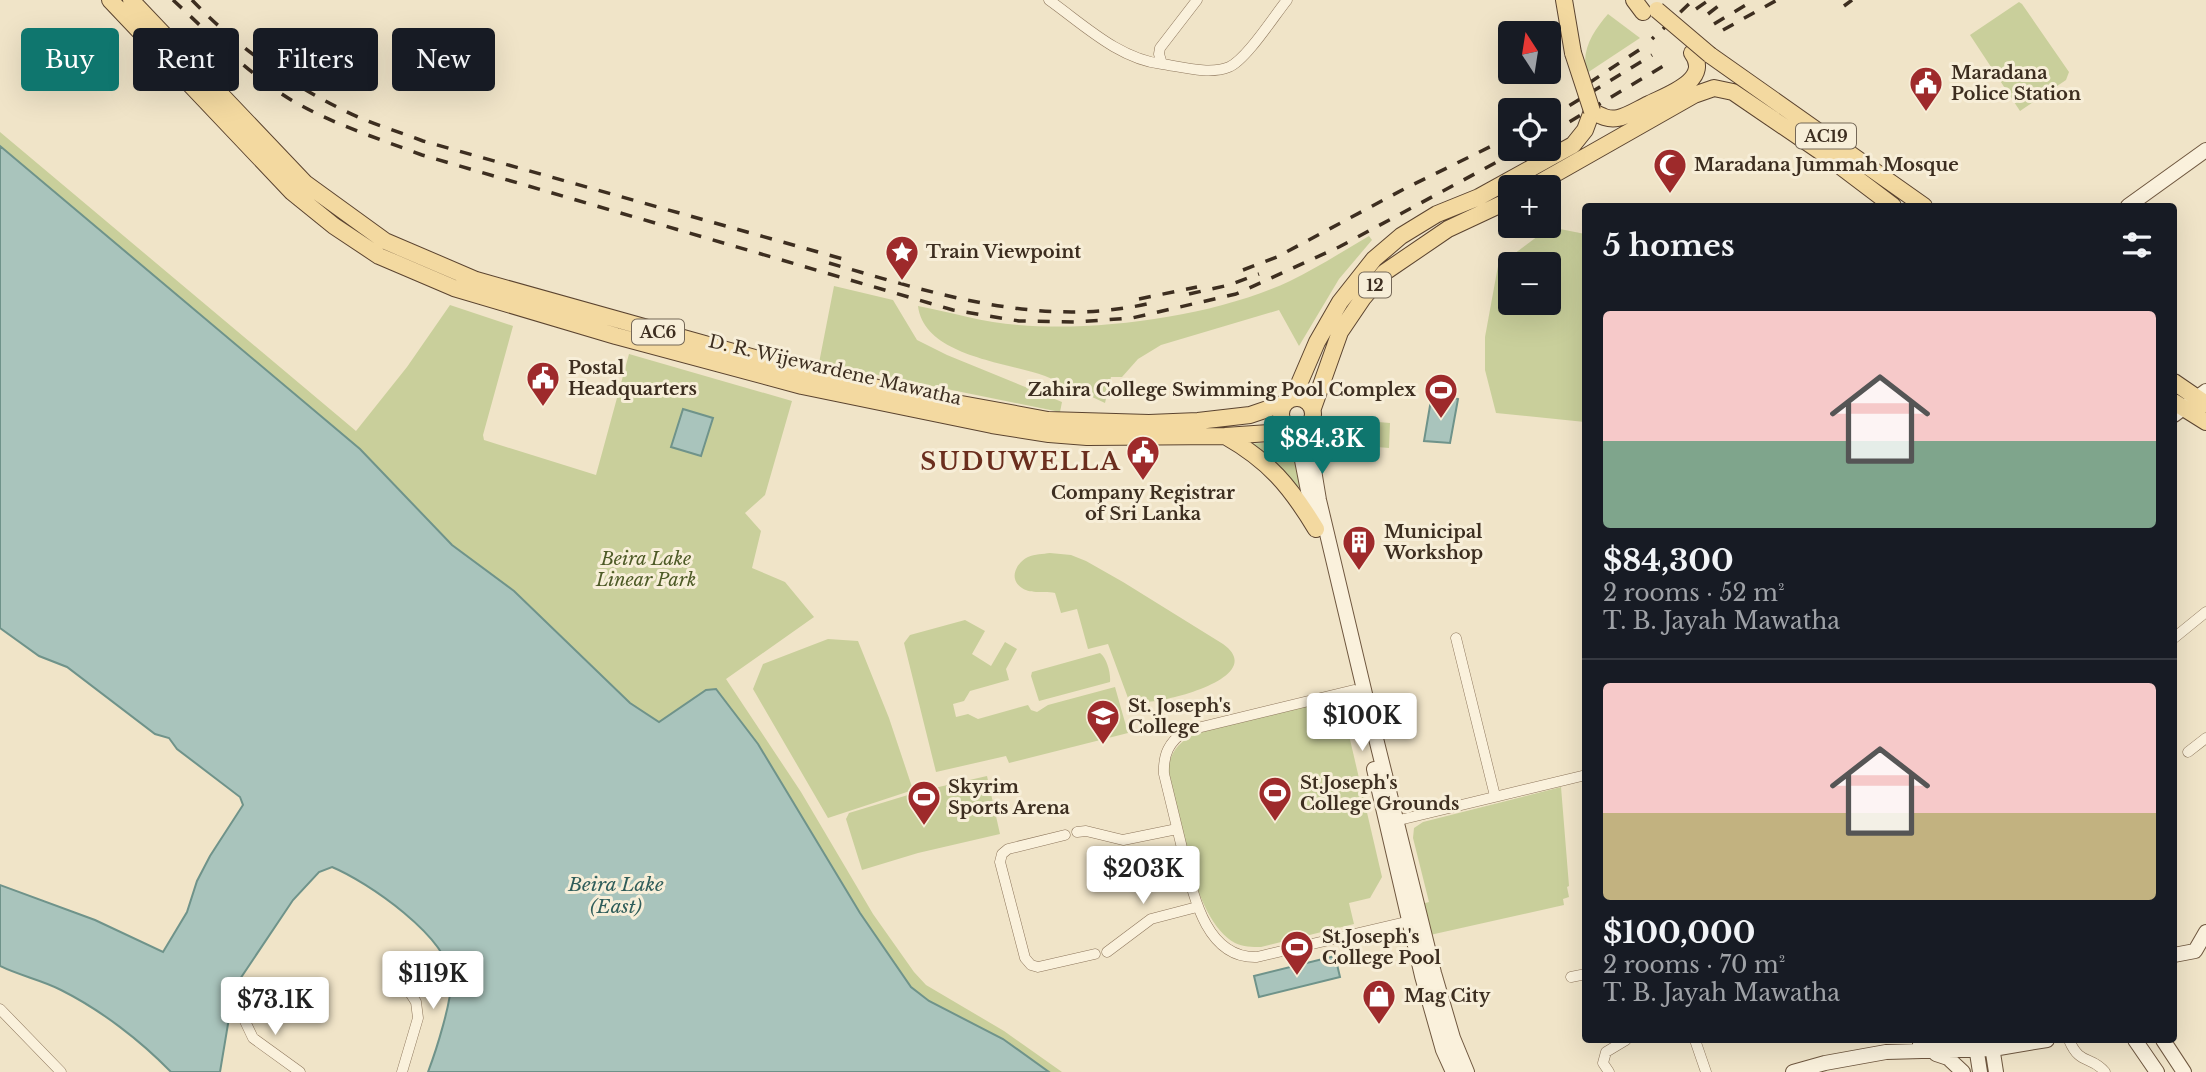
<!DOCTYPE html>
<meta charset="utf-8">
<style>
:root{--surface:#171b24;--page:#20242c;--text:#f1f3f6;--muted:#9ea1a6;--line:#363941;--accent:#0f766e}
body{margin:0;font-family:"Libre Baskerville",serif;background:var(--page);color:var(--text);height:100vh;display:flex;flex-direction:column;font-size:26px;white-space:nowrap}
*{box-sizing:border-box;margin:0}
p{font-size:23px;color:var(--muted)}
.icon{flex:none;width:38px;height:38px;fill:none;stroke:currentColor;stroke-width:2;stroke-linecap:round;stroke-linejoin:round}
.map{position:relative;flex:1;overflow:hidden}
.panel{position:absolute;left:1582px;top:203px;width:595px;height:840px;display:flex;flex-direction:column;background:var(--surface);border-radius:7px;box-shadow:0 7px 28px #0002}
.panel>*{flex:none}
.top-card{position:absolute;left:21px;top:28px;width:665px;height:63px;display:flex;gap:14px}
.needle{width:46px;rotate:348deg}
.controls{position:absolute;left:1498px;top:21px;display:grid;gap:14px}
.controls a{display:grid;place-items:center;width:63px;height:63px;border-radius:7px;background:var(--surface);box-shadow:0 7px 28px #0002;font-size:35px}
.price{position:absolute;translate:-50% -60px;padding:0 16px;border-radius:7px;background:#fff;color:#222;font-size:23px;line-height:46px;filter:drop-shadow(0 2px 4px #0008)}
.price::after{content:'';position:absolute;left:50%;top:42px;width:21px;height:16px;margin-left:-10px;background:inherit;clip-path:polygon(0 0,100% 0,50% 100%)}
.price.on{background:var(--accent);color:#fff}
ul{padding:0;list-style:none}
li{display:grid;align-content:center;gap:14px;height:371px;padding:0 21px}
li+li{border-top:2px solid var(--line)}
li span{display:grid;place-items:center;height:217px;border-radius:7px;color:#555}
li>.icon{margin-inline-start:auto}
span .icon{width:126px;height:126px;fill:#fffc;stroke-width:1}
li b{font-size:30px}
h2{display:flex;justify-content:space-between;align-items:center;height:84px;padding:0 21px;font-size:30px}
.pill{padding:0 24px;border-radius:7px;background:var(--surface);box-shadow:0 7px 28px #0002;font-size:24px;line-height:63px}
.pill.on{background:var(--accent);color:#fff}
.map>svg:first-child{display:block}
.green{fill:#c9cf9b;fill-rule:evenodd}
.water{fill:#a9c4bc;stroke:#6f938a;stroke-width:2}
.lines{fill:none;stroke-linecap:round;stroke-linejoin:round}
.street-casing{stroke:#8d765c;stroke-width:11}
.secondary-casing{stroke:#6f573f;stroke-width:16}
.primary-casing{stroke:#5b4430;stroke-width:18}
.street{stroke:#faf1dc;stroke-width:10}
.secondary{stroke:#faf1dc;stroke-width:14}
.primary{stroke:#f3d9a0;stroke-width:16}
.rail{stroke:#3d2e20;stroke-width:3.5;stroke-dasharray:12 12;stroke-linecap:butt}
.primary-bridge-casing{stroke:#5b4430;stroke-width:18;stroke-linecap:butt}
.primary-bridge{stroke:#f3d9a0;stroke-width:16}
.labels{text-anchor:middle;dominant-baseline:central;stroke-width:6;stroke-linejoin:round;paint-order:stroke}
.shield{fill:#f7eed8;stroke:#756857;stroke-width:2}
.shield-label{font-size:16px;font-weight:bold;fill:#3d2e20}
.poi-label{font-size:18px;font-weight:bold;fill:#3d2e20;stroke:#f7eed8;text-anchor:start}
.street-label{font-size:18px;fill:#3d2e20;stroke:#f7eed8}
.park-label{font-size:18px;font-style:italic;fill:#4d5a26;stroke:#f7eed8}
.water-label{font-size:19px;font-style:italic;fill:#2f5d5a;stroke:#f7eed8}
.district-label{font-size:24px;font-weight:bold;letter-spacing:2px;fill:#6b2e1e;stroke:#f7eed8}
</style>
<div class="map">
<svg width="2206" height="1072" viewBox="0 0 2206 1072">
<rect width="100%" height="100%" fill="#f0e4c8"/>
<path class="green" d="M2019 2 2022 4 2069 72 2066 80 2020 111 1970 35Z
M1608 14 1640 38 1587 73C1580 51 1594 30 1608 14Z
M0 132 356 431 407 367 450 305 513 326 483 435 484 440 596 475 629 354 792 401 765 495 745 513 761 531 752 568 785 582 814 617 726 679 801 792 873 914 914 972 926 985 1004 1031 1062 1072H1049L1003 1039 929 1001 911 987 860 913 758 744 716 690 659 722 630 703 514 591 452 545 360 449 0 146Z
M1550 227 1585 234V422L1496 413 1485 370V337L1498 266ZM1510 264H1549V303H1510Z
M1369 236 1372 240 1339 279 1299 346 1279 310 1161 345 1138 359 1122 377H1111L1105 403C1085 394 1065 384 1045 376 1006 362 924 356 918 306 950 312 985 323 1018 325 1100 332 1216 316 1290 281 1317 268 1343 251 1369 236Z
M834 286 893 300 917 340 947 355 1062 402 1060 412 819 363Z
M1343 419 1390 423 1389 448 1341 444Z
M1291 441 1300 486 1297 487 1276 465 1247 444Z
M1050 553 1071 555 1086 561 1123 582 1223 644C1269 677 1165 703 1143 702 1137 702 1133 700 1128 698L1108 644 1088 649 1077 609 1061 613 1055 593C1044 590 1032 595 1022 588 1008 579 1016 563 1028 557 1035 554 1043 554 1050 553Z
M965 620 985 631 972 654 991 666 1005 642 1017 649 1006 669 1009 680 970 691 964 701 953 704 956 717 968 714 978 719 1028 705 1031 710 1037 712 1048 705 1115 687 1128 733 1009 763 1006 756 936 772 904 643 910 635Z
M828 639 858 641 889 718 913 790 828 818 753 689 763 664Z
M1100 653C1107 658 1111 674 1110 682L1039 701 1031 676 1032 672Z
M1331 699 1337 720 1345 718 1382 877 1370 898 1349 903 1354 924 1261 947C1252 947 1243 947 1235 943 1192 919 1179 815 1168 769 1171 750 1180 741 1198 733Z
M987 776 1000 834 918 853 862 870 846 819 849 813 921 791Z
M1561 787 1569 886 1567 887 1569 897 1563 899 1564 905 1430 935 1422 904 1429 902 1413 838 1414 828 1423 822Z"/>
<path class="water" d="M0 146 360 449 452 545 514 591 630 703 659 722 706 690 716 689 758 744 860 913 911 987 929 1001 1003 1039 1049 1072H428C436 1051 453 998 451 978 448 937 368 882 332 867L319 872 293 900 234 988 220 1072H171C141 1041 101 1010 61 990 42 980 20 976 0 966V885L95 920 163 952 187 912 197 881 210 856 243 805 240 797 177 749 169 738 155 734 67 667 39 656 0 628Z
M1432 394 1458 399 1450 443 1424 441Z
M683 409 713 418 701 456 671 447Z
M1335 956 1340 977 1259 997 1254 976Z"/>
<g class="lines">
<defs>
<path id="street" d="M1049 0C1084 25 1119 59 1162 64
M1197 0 1160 48 1159 54 1162 64C1182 67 1210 75 1229 67 1246 60 1274 16 1287 0
M1456 638 1495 796
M2174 638 2206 612
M1354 690 1185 731C1169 742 1163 754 1164 774 1170 799 1176 823 1182 848 1192 888 1203 959 1257 957L1410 921
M2188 752 2206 738
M1391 822 1586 775
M1077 832 1086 831 1123 840 1177 829
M1065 835 1008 849 1002 854 1000 862 1025 958 1031 965 1038 967 1095 954
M1107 952 1151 919 1197 907
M389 960 416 1002 418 1018 402 1072
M1571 977 1586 974
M247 999 243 1017 253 1038 300 1072
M0 1009 61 1072
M1695 1040 1706 1072
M2069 1040C2080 1066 2091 1055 2105 1072
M1609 1072 1603 1063 1606 1052 1626 1040"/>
<path id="secondary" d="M2128 206 2206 150
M2174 415 2206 391
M1310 424 1312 458 1319 500 1366 698 1434 973 1453 1038 1467 1072
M1296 430 1314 521
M1374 769 1422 976 1443 1050 1453 1072
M2174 955 2195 951 2206 932
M1975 1040 1980 1072
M1991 1040 1996 1072
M2135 1040 2157 1072
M2163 1040 2184 1072
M1920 1044 1952 1040
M1936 1054 1948 1058 1963 1072
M1793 1072 1825 1063 1886 1052 1993 1049 2047 1040"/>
<path id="primary" d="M110 0 292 192 334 226 379 256 454 288 616 336 802 386 992 425 1049 434 1087 437 1225 436 1269 433 1291 429
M131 0 305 183 385 241 476 280 805 372 901 393 1048 420 1149 423 1198 421 1250 415 1285 403
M1564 0 1573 53
M1634 0 1643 12
M1710 55 1924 206
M1532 187 1694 95 1714 88 1733 92 1827 156 1893 206
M2174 382 2206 404
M1281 414a16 16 0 1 1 32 0a16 16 0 1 1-32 0Z
M1293 398 1317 342 1340 302 1374 259 1401 236 1437 214 1479 197 1573 145 1585 130 1592 111C1601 116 1608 120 1618 118 1628 116 1640 108 1649 104 1667 95 1712 80 1692 53
M2174 402 2206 422
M1313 408 1340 332 1363 298 1385 272 1448 229 1510 200
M1225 436C1269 461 1290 486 1316 529"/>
</defs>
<use href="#street" class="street-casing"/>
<use href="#secondary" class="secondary-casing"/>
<use href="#primary" class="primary-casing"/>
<use href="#street" class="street"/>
<use href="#secondary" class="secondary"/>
<use href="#primary" class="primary"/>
<path class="rail" d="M173 0C210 34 245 71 288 98 329 123 377 138 422 155L953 310 1019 321 1076 322 1132 318 1236 294 1339 247 1521 149
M192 0C239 49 296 89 358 117 379 126 402 133 423 141L843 259
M1844 6 1852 0
M1696 9 1709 0
M1708 14 1726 0
M1714 24 1754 0
M1663 29 1693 0
M1723 30 1777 0
M1652 39 1654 37
M1589 83 1642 48
M1549 118 1652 55
M1549 134 1665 65
M829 263C933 293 1041 329 1151 303
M1243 270 1277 257 1404 189 1510 137
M1189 294 1229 285 1259 274
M1139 299 1197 287"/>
<defs>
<path id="primary-bridge" d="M1657 10 1710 55
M1573 53 1592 111"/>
</defs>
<use href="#primary-bridge" class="primary-bridge-casing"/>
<use href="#primary-bridge" class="primary-bridge"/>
</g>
<defs>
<symbol id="civic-pin" viewBox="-11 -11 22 30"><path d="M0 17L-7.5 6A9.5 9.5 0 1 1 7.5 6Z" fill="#9e2a2b" stroke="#f7eed8"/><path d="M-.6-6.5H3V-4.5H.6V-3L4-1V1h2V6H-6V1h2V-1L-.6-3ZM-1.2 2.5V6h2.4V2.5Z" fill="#fff"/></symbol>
<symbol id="mosque-pin" viewBox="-11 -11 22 30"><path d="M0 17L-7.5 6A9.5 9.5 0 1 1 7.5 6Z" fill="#9e2a2b" stroke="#f7eed8"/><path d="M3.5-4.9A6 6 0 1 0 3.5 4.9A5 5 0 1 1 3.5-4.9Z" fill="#fff"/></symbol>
<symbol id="sight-pin" viewBox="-11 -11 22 30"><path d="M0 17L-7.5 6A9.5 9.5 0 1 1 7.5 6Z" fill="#9e2a2b" stroke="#f7eed8"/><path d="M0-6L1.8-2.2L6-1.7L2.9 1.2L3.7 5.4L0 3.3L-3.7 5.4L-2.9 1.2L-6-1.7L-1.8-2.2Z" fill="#fff"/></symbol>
<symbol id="stadium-pin" viewBox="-11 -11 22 30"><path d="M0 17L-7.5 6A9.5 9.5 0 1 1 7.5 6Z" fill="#9e2a2b" stroke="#f7eed8"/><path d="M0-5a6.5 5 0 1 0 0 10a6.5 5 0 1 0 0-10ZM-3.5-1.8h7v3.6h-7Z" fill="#fff"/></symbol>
<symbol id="building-pin" viewBox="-11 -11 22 30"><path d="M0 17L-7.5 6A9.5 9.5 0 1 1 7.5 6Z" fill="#9e2a2b" stroke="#f7eed8"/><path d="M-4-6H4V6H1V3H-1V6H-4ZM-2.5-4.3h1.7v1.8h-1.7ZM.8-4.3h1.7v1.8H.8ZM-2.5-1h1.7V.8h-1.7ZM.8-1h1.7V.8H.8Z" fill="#fff"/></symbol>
<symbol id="university-pin" viewBox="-11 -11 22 30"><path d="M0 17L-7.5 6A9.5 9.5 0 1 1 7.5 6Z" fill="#9e2a2b" stroke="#f7eed8"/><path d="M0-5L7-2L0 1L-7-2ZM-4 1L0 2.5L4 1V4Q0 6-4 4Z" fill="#fff"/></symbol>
<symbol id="shop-pin" viewBox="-11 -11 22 30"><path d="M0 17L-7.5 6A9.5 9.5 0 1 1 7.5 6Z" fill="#9e2a2b" stroke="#f7eed8"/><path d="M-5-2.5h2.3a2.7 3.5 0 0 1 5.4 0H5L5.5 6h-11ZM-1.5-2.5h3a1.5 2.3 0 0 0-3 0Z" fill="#fff"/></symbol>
</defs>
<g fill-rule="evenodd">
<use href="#civic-pin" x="1907" y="64" width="38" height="52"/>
<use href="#mosque-pin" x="1651" y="146" width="38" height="52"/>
<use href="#sight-pin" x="883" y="233" width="38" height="52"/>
<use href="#civic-pin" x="524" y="359" width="38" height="52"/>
<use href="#stadium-pin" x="1422" y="371" width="38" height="52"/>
<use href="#civic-pin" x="1124" y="433" width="38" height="52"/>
<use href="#building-pin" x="1340" y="523" width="38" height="52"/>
<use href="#university-pin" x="1084" y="697" width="38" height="52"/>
<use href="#stadium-pin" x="1256" y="774" width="38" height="52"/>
<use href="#stadium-pin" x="905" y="778" width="38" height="52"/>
<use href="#stadium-pin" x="1278" y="928" width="38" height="52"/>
<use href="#shop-pin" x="1360" y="977" width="38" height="52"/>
</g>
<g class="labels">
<g class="shield">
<rect x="1796" y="123.5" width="60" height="25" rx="5"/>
<rect x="1359" y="272.5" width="32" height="25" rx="5"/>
<rect x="632" y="319.5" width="52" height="25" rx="5"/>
</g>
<g class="shield-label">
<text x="1826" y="136">AC19</text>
<text x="1375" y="285">12</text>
<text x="658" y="332">AC6</text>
</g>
<g class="poi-label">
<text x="1951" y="73">Maradana<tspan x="1951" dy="21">Police Station</tspan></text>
<text x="1694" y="165">Maradana Jummah Mosque</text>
<text x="926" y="252">Train Viewpoint</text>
<text x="568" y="368">Postal<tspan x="568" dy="21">Headquarters</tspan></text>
<text x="1416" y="390" text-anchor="end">Zahira College Swimming Pool Complex</text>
<text x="1143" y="493" text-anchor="middle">Company Registrar<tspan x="1143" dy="21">of Sri Lanka</tspan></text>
<text x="1384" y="532">Municipal<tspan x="1384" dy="21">Workshop</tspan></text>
<text x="1128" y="706">St. Joseph's<tspan x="1128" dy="21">College</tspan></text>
<text x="1300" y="783">St.Joseph's<tspan x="1300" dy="21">College Grounds</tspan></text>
<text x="948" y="787">Skyrim<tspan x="948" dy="21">Sports Arena</tspan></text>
<text x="1322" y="937">St.Joseph's<tspan x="1322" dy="21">College Pool</tspan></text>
<text x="1404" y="996">Mag City</text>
</g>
<g class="street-label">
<text transform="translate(835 370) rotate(13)">D. R. Wijewardene Mawatha</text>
</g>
<g class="park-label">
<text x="646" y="559">Beira Lake<tspan x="646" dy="21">Linear Park</tspan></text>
</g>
<g class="water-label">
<text x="616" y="884">Beira Lake<tspan x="616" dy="22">(East)</tspan></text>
</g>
<g class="district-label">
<text x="1021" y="461">SUDUWELLA</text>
</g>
</g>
</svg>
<div class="controls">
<a><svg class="needle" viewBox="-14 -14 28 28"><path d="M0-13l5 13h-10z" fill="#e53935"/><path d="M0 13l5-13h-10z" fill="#9ea1a6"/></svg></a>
<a><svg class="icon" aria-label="locate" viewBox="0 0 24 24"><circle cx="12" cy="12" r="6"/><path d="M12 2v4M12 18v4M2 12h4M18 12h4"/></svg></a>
<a>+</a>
<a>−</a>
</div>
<b class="price on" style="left:1322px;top:476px">$84.3K</b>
<b class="price" style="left:1362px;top:753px">$100K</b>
<b class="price" style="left:1143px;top:906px">$203K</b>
<b class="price" style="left:433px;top:1011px">$119K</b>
<b class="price" style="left:275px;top:1037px">$73.1K</b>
<div class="top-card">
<a class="pill on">Buy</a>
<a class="pill">Rent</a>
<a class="pill">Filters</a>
<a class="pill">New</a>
</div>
<section class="panel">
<h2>5 homes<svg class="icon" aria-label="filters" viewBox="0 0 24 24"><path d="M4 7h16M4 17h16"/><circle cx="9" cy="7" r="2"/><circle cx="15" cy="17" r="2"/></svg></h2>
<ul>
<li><span style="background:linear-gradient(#f6c9c9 60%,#7fa58c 0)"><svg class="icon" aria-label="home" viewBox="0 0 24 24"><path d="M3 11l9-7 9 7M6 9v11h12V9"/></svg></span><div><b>$84,300</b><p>2 rooms · 52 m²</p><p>T. B. Jayah Mawatha</p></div></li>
<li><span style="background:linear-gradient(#f6c9c9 60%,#c2b280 0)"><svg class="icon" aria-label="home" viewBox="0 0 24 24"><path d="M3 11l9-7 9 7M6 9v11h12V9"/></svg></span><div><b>$100,000</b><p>2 rooms · 70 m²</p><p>T. B. Jayah Mawatha</p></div></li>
</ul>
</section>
</div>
